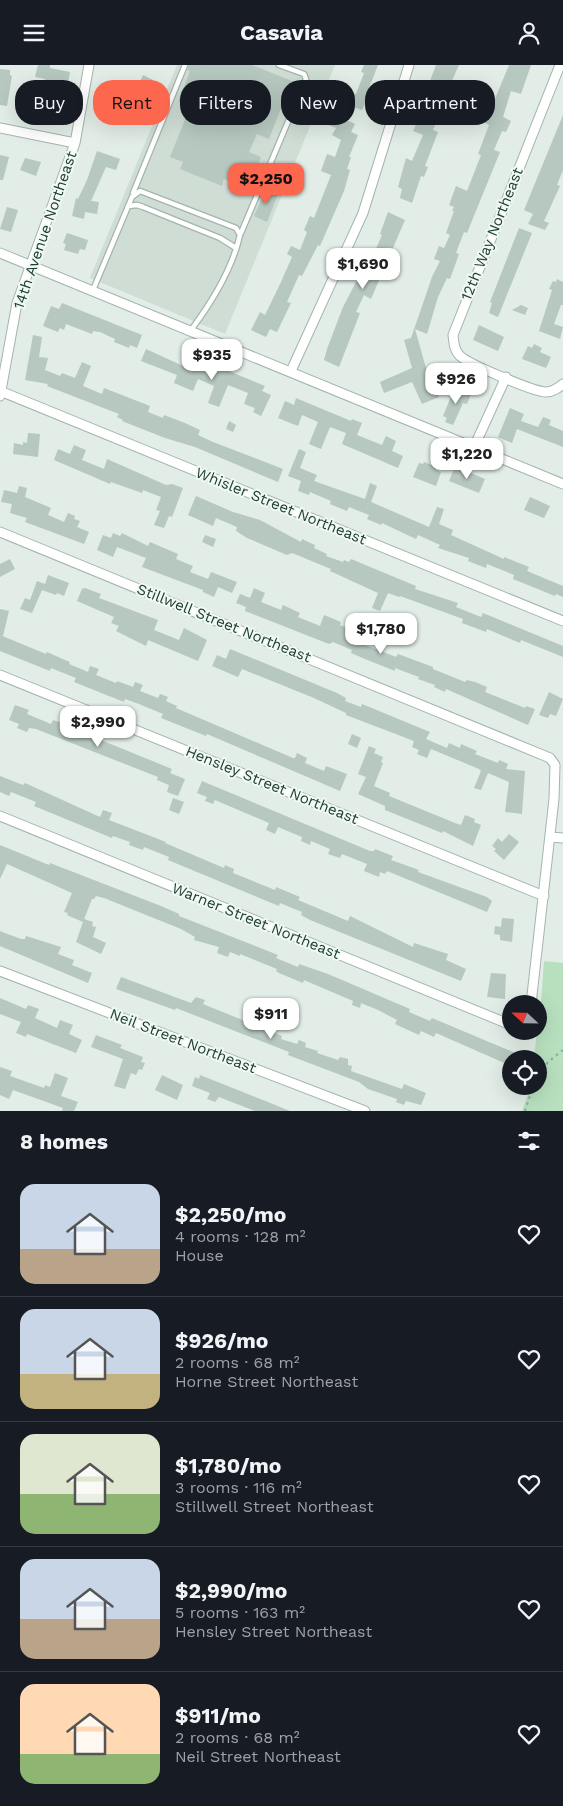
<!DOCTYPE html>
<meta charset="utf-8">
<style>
:root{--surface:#171b24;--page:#20242c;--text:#f1f3f6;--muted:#9ea1a6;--line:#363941;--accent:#fd674e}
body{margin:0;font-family:"Work Sans",sans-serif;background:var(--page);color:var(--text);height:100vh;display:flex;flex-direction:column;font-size:19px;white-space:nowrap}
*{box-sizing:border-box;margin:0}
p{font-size:16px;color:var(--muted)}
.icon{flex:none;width:28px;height:28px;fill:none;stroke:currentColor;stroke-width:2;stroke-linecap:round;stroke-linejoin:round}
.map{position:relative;height:1046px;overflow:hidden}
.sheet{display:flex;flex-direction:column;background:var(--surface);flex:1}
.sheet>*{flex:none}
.banner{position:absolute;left:15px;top:15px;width:534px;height:45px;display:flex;gap:10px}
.needle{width:32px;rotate:292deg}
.fabs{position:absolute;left:502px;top:930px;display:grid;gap:10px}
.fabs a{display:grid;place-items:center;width:45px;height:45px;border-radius:50%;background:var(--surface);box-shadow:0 5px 20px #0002;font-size:25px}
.price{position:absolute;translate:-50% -42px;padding:0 11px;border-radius:10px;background:#fff;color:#222;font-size:16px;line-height:32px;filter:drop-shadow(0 1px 2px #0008)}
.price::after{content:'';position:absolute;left:50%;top:30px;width:15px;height:11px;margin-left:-8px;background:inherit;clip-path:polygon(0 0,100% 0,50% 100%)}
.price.active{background:var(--accent);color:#111}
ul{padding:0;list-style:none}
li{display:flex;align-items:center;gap:15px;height:125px;padding:0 20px}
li+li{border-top:1px solid var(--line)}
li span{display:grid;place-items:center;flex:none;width:140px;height:100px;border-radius:15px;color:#555}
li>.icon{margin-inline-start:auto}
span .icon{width:60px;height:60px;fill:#fffc;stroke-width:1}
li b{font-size:21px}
h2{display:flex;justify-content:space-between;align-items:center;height:60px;padding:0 20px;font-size:21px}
.tag{padding:0 18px;border-radius:20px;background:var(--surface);box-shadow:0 5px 20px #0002;font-size:18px;line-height:45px}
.tag.active{background:var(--accent);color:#111}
header{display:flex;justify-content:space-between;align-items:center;height:65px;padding:0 20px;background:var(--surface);font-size:22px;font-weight:700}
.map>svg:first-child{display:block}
.built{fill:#cfddd5}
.green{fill:#b8e0be}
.building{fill:#b6c8bf}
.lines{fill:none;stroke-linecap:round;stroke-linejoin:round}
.lane-casing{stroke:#a3b5ad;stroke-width:7}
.street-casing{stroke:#a3b5ad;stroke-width:11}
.path{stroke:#7eb39d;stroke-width:2;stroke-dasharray:2.5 4;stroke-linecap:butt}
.lane{stroke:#fff;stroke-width:4.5}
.street{stroke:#fff;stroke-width:9}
.labels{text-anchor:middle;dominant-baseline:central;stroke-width:4;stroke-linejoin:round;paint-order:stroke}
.street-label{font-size:15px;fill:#203f33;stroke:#f1f9f4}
</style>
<header><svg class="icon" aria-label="menu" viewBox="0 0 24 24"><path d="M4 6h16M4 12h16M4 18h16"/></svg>Casavia<svg class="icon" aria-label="person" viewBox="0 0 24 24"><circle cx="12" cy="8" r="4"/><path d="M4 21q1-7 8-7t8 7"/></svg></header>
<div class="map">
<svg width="563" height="1046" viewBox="0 0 563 1046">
<rect width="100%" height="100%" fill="#e1ede6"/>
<path class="built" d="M177 0H335L225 269 90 213Z"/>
<path class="green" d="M544 896 563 898V1046H522L531 1021H539L540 994 534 992 537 966H539Z"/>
<path class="building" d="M38 0H50V3L70 7 68 19 60 17 51 53 38 51 45 14 35 12Z
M189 0H252L297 18 286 45 281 43 269 74 257 69 249 87 261 92 250 119 239 114 237 119 224 114 222 121 180 104 183 97 170 92 190 42 178 37 190 6 187 5Z
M364 0H378L369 23 372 24 362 45 348 40 352 28 356 29 364 8 361 7Z
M436 0H459L450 20 454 21 450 29 458 32 453 43 444 39 433 65 438 67 425 101 428 102 424 112 421 111 412 138 400 133 402 124 398 122 406 93 412 96 423 70 413 66 417 57 420 58 434 24 428 21Z
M509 0H531L521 29 511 26 503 52 511 56 506 67 502 66 494 85 500 87 467 168 464 167 456 188 459 189 450 214 447 213 438 232 427 269 415 264 426 303 439 332 422 339 412 317 384 328 380 317 412 303 404 275 411 273 432 212 440 196 434 194 439 181 444 183 450 170 446 168 454 146H452L454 142 449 140 456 121 467 126 481 90 478 89 489 60 485 58Z
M0 4 10 5V10L12 11 7 41 0 40Z
M143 10 155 16 146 33 135 27Z
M106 40 118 44 114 60 102 57Z
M330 47 355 59 351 67 358 70 349 92H351L347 104 350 105 344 126 320 181 318 180 302 211 299 210 287 237 291 238 277 267 270 264 266 272 251 265 260 247 265 250 281 217 292 192 287 189 291 181 300 185 307 167 304 165 310 151 314 153 331 110 321 106 327 89 335 92 341 75 332 70 336 63 326 59Z
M563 50V105L557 120 560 121 544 156 549 158 545 165 528 159 533 149 524 145Z
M97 86 120 94 116 105 106 102 91 136 99 137 97 149 85 147 84 154 72 151 76 133 78 134 87 115Z
M0 90 9 92 3 115H0Z
M25 93 41 97 36 111 20 105Z
M266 124 278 129 267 157 254 151Z
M7 142 18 145 11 167 0 164Z
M388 147 405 155 371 234 364 230 356 247 360 248 339 302 324 295 327 284 343 242 368 194 371 195 382 170 380 169Z
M519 163 532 168 498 252 489 248 492 238 490 237Z
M67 168 88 175 85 185 80 184 78 189 64 185 66 179 63 178Z
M557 214 563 217V240H561L554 259 563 262 560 274 539 266 552 225 549 224 553 216 556 217Z
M62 238 142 270 137 283 130 280 129 283 114 277 115 274 100 267 93 266 92 269 66 259 64 265 60 263 58 267 43 261 51 241 59 244Z
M521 240 528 243 525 250 512 245Z
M479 260 504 272 498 286 473 275Z
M33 270 42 272 39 292 48 293 45 305 60 311 62 308 75 313 82 297 91 301 83 321 102 329 104 323 150 341 148 347 163 353 164 350 185 358 200 365 198 370 213 377 283 404 278 417 195 382 165 373 122 356 123 355 117 352 119 349 47 321 48 319 25 315Z
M534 279 542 283 540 287 551 292 546 303 522 294 528 281 532 283Z
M146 284 194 306 195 303 211 309 214 300 265 321 262 326 271 330 263 347 261 351 253 347 255 343 244 339 248 328 228 320 219 342 208 338 214 321 198 314 193 326 174 318 177 310 141 296Z
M455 322 471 329 467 339 463 338 453 360 445 357 447 353 443 351Z
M296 333 351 356 352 354 362 358 357 370 382 380 386 371 396 376 392 386 403 391 398 403 342 379 346 368 330 362 321 384 309 379 318 357 302 350 298 361 278 353 285 336 294 340Z
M510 343 524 349 521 356 538 362 543 352 551 355 549 360 563 366V382L517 364 512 378 498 372Z
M229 356 236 360 233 367 226 364Z
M28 368 40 369 38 392 13 389 14 378 23 380V377L27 378Z
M74 380 86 385 82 395 104 404 107 394 166 420 172 419 183 423 172 452 169 451 164 463 154 460 160 446 156 445 161 432 143 425 142 428 111 417 110 419 54 395 58 384 70 389Z
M299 384 306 387 300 403 317 410 314 416 365 434 370 418 377 421 371 437 429 462 437 442 444 444 439 459 453 465 451 470 504 494V492L529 502 527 506 563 521V532L556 529 555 531 513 514 514 510 487 499 486 503 468 496 469 493 438 483 440 480 418 470 416 474 382 458 381 460 367 454 369 450 349 442 347 446 330 439 331 436 310 427 309 430 298 426 301 416 288 411Z
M424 397 437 402 436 405 441 407 436 421 413 412 419 398 423 399Z
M455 401 485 414 479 428 449 416Z
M19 421 27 423 25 432 51 443 48 450 64 457 68 448 75 451 74 454 80 456 77 462 89 467 84 479 25 457 27 453 10 448 12 439 1 437 4 425 17 428Z
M196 431 233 447 260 455 301 477 302 474 315 480 314 483 327 489 326 491 343 497 344 495 349 497 351 494 416 521 415 524 458 538 456 542 481 552 483 548 563 581V592L521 575 520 578 487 564 486 567 462 558 463 554 400 531 399 532 388 528 380 546 372 543 378 528 330 506 331 504 292 488 287 490 247 473 236 466 237 462 216 453 213 461 188 450Z
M530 432 550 441 544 453 524 445Z
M113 468 120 471 122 468 148 481 150 477 178 489 176 494 193 501 190 507 208 514 211 507 237 517 232 528 218 522 214 532 203 527V525L142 502 146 493 117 482 113 492 97 485 103 470 111 473Z
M205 470 216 474 213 482 202 477Z
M10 494 15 504 0 512V499Z
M48 510 69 518 64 531 57 528 56 530 42 525 32 548 20 544 25 533 30 535 37 516 45 519Z
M85 523 101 529 99 533 158 555 154 565 179 575 184 563 207 575 198 596 148 575 146 581 116 566 119 561 111 558 114 552 77 536 82 524Z
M254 523 265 528 261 537 281 545 283 540 300 548 298 552 320 561 324 550 341 557 340 560 356 567 354 571 366 576 365 580 396 592 398 589 433 602V604L465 617 467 615 475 617 487 622 485 627 525 643 526 641 535 644 528 660 446 624 445 627 434 622 435 620 418 614 419 612 395 603V606L365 594 351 588 352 585 333 577 329 579 245 546 246 542 236 538 240 529 250 533Z
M0 544 9 546 3 571 0 570 46 589 47 587 65 595 70 597 69 599 88 607 90 601 99 604 96 610 116 618 117 616 133 622 135 617 143 620 140 626 158 633 160 629 168 632 166 636 177 641 176 643 211 658 293 693H295L297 688 307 693 305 698 324 706 326 701 347 709 340 726 207 669 206 671 161 653 163 649 139 639 125 634 124 637 74 617 76 613 51 603 50 606 0 586Z
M230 584 337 628 346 633 345 636 361 642 362 639 430 667 426 674 447 683 449 678 460 683 461 679 477 686 475 689 498 698 499 695 508 699 506 704 525 706 522 749 505 747 509 717 488 708 481 725 474 723 481 706 479 704 431 684 427 693 417 689 419 685 412 682 414 676 346 650V648L314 633 242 604 238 612 212 601 217 590 226 594Z
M549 627 563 634 556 651 550 649 548 653 539 650Z
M15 640 29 645 27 649 51 659 53 655 62 658 63 656 71 659 69 664 90 673 91 671 172 704 170 708 185 714 178 731 167 727 169 720 157 715 158 712 36 664 29 663 27 667 17 663 19 659 9 655Z
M352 669 361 673 357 683 348 679Z
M369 681 376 684 374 688 383 692 381 697 383 698 374 721 390 728 389 731 455 758 461 760 465 750 475 754 474 757 481 760 473 781 443 766 442 768 385 745V741L358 729 366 712 358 709Z
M0 711 23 720 25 718 100 752 103 745 112 748 109 755 166 777 165 778 224 803 225 800 234 804 233 808 275 825 276 822 300 832 298 835 348 856 350 851 413 882 414 878 448 889 446 895 466 904 461 916 310 855 301 850 302 847 280 838 279 841 168 795 169 792 144 782 143 785 129 780 130 777 113 771 112 773 56 750 34 741 36 737 11 727 9 731 0 727Z
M202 716 370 786H374L375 784 393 791 391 795 419 805 418 807 487 832 492 836 487 847 387 806 385 809 380 807 379 812 364 806 367 799 342 789 340 793 328 789 330 784 311 776 310 780 301 776 302 772 278 762 275 769 266 765 269 758 215 735 213 739 205 736 207 732 197 728Z
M173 733 184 737 179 749 169 745Z
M509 769 519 777 504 795 494 786 496 784 492 781 498 773 502 777Z
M0 780 49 800 50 798 161 841 179 849V851L278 890 276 893 298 902 299 899 328 909 410 944 409 947 430 956 432 953 530 994H511V1001L436 968 434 972 421 966 419 970 395 959 397 955 378 945 361 938 360 943 352 940 353 936 304 915 303 918 279 908 276 906 277 904 240 889V891L230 887 228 892 217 888 219 882 194 875 195 872 181 864 104 833 96 831 94 834H92L83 857 67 850 68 848 64 847 72 828 7 799 0 814Z
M502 853 514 854 512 877 500 875V870L494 869 495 861 501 862Z
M84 854 93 857 92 861 96 862 93 872 106 878 101 889 76 877Z
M0 866 21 874H25L26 871 61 882 58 889 74 895 72 900 92 908 88 918 0 881Z
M491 908 506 909 505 934 487 932Z
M121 912 191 938 196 932 205 935 203 939 282 971 281 974 297 979 299 975 306 978 305 982 318 986 317 988 338 995 340 992 348 994V1000L352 1001 351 1006 402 1024 404 1019 426 1028 421 1040 406 1036 404 1040 396 1037 397 1034 368 1024 359 1017 288 990 289 987 176 943 175 945 116 924Z
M0 933 26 944 28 940 39 944 35 953 57 963 60 955 73 960 69 969 82 975 76 988 27 969 26 972 16 968 21 957 0 949Z
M268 937 274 940 270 948 264 944Z
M96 970 122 980 120 983 143 992 141 997 145 998 142 1005 139 1004 136 1010 131 1008 125 1024 114 1021 123 994 91 982Z
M0 1002 12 1006 10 1011 44 1023 45 1020 50 1022 55 1008 68 1013 61 1031 78 1037 74 1046H62L63 1043 13 1025 9 1034 0 1030Z
M162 1010 183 1020 177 1035 155 1025Z
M200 1010 268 1037 290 1046H255L219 1032 215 1037 207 1034 210 1028 192 1021 195 1012 199 1014Z"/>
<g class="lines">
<defs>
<path id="lane" d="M133 128 185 0
M128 141 137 140 143 142 220 173 236 183
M241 168 306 14 304 9 279 0
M93 225 132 132 140 126 236 163 240 170C232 205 212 237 191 265"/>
<path id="street" d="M560 0 453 270C454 278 454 285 460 291 469 299 534 327 546 327 553 327 558 323 563 319
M0 63 75 78
M0 188 563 419
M291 306 363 148 409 0
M0 326 563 556
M0 331 17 238 75 78 89 0
M474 382 506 312
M0 467 550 693 555 700 554 734 531 939
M0 610 544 831
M0 751 511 960
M550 772 563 773
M0 906 365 1046"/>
</defs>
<use href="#lane" class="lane-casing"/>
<use href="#street" class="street-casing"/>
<path class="path" d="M539 1010 548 997 563 985
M525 1046 533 1021"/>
<use href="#lane" class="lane"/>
<use href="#street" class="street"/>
</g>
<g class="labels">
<g class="street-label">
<text transform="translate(45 165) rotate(-71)">14th Avenue Northeast</text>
<text transform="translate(492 169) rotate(-68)">12th Way Northeast</text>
<text transform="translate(281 441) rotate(22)">Whisler Street Northeast</text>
<text transform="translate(224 558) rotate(22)">Stillwell Street Northeast</text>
<text transform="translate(272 720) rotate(22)">Hensley Street Northeast</text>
<text transform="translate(256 856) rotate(22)">Warner Street Northeast</text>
<text transform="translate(183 976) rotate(21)">Neil Street Northeast</text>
</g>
</g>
</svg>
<div class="fabs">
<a><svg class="needle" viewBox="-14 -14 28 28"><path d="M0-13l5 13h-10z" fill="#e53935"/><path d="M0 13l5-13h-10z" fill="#9ea1a6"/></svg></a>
<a><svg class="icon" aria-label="locate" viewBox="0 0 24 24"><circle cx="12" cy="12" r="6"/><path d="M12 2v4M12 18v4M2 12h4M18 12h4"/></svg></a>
</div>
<b class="price active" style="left:266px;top:140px">$2,250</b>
<b class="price" style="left:363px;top:225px">$1,690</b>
<b class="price" style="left:212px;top:316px">$935</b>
<b class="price" style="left:456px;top:340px">$926</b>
<b class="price" style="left:467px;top:415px">$1,220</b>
<b class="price" style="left:381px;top:590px">$1,780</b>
<b class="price" style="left:98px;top:683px">$2,990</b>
<b class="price" style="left:271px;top:975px">$911</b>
<div class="banner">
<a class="tag">Buy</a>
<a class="tag active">Rent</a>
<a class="tag">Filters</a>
<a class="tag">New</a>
<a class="tag">Apartment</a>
</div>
</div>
<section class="sheet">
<h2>8 homes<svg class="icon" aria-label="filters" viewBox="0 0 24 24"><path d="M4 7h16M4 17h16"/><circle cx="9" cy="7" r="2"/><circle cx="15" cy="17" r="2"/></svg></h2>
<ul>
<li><span style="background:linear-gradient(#c9d6e8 65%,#b9a48a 0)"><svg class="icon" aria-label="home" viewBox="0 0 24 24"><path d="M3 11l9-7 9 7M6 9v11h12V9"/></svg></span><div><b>$2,250/mo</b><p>4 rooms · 128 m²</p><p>House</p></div><svg class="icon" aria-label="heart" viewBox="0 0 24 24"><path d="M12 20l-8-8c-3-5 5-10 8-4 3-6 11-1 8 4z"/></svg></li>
<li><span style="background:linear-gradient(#c9d6e8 65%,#c2b280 0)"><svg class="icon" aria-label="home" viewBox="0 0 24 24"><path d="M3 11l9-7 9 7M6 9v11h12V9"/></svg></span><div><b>$926/mo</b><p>2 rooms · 68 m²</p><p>Horne Street Northeast</p></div><svg class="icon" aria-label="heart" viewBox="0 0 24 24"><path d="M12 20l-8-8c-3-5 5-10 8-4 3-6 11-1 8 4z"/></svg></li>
<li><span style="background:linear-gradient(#dfe7d0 60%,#8fb573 0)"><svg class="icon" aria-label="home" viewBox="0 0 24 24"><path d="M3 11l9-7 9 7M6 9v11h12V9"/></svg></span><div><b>$1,780/mo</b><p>3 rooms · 116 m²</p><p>Stillwell Street Northeast</p></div><svg class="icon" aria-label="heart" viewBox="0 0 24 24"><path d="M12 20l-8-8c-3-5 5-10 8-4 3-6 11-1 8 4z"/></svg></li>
<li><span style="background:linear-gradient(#c9d6e8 60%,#b9a48a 0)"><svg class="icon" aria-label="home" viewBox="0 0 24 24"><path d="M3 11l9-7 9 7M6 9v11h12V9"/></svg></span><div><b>$2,990/mo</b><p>5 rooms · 163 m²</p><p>Hensley Street Northeast</p></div><svg class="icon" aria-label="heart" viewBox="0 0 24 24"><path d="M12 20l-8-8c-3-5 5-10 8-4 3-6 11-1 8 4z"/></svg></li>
<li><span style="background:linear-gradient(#ffd9b3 70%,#8fb573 0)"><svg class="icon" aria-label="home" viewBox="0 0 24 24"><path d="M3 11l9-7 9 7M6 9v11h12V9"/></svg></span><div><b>$911/mo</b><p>2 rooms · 68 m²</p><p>Neil Street Northeast</p></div><svg class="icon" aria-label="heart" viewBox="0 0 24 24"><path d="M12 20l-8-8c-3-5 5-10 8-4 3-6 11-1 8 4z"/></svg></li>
</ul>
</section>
